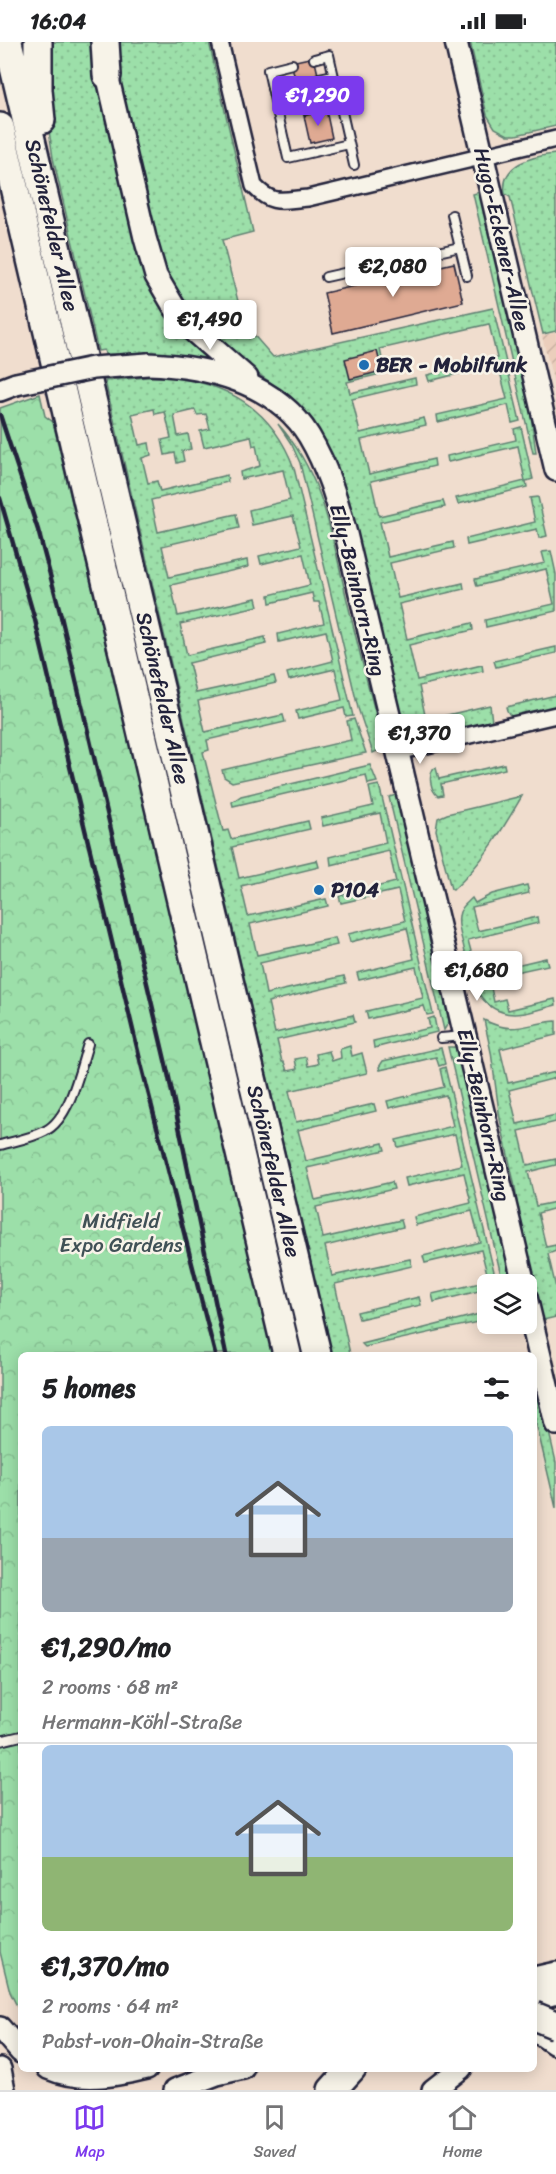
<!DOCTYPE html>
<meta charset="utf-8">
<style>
:root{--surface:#fff;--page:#f2f2f2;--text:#202124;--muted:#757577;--line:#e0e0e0;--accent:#7c3aed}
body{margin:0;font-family:Sriracha,sans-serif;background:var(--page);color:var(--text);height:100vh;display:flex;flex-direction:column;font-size:22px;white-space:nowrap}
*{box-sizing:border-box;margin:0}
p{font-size:20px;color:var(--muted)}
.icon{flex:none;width:33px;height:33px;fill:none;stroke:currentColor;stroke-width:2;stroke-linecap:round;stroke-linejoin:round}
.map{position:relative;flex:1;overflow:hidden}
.sheet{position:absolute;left:18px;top:1310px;width:519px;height:720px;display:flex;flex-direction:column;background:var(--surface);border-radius:9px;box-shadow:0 3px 15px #0003}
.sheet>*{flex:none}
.controls{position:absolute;left:477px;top:1232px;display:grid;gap:12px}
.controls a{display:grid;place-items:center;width:60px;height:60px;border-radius:9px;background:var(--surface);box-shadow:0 3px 15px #0003;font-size:30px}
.price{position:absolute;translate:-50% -51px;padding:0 14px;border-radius:6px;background:#fff;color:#222;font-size:20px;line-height:39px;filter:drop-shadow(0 2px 3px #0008)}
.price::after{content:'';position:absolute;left:50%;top:36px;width:18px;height:14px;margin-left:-9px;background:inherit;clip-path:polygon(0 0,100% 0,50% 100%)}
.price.active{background:var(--accent);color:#fff}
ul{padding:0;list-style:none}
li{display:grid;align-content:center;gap:12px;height:318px;padding:0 24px}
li+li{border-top:2px solid var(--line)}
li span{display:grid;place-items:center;height:186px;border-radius:9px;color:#555}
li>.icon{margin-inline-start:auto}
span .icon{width:108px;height:108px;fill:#fffc;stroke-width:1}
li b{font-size:26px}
h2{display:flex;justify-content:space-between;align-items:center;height:72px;padding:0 24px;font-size:26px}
.status{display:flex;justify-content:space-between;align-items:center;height:42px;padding:0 30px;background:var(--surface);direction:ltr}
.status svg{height:16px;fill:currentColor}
.dock{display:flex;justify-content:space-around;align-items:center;height:84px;border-top:2px solid var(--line);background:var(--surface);font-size:16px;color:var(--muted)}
.dock a{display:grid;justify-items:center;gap:3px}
.dock .active{color:var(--accent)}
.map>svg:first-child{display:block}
.industrial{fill:url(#industrial-furrows)}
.grass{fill:url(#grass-dots);stroke:#5f8072;stroke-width:1.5}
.forest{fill:url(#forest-crowns);stroke:#5f8072;stroke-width:1.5}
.building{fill:#dfaa93;stroke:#22223b;stroke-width:1.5}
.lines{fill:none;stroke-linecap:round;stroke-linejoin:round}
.lane-casing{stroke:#22223b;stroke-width:12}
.street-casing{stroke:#22223b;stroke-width:20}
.secondary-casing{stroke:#22223b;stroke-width:26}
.highway-casing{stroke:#22223b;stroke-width:32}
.lane{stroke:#f7f3e8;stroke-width:8}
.street{stroke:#f7f3e8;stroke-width:15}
.secondary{stroke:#f7f3e8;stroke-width:21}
.highway{stroke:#f7f3e8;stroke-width:27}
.rail{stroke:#22223b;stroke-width:4.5}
.secondary-bridge-casing{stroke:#22223b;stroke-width:26;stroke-linecap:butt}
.highway-bridge-casing{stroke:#22223b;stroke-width:32;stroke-linecap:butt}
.secondary-bridge{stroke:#f7f3e8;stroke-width:21}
.highway-bridge{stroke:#f7f3e8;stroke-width:27}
.poi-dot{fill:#1f6fb2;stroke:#f7f3e8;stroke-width:2}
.labels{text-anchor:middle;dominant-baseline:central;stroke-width:5;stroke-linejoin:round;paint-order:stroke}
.street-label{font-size:21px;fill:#22223b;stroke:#f7f3e8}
.poi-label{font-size:21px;font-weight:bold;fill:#22223b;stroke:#f7f3e8;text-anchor:start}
.park-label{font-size:21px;fill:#405156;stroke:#f7f3e8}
</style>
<div class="status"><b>16:04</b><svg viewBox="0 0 49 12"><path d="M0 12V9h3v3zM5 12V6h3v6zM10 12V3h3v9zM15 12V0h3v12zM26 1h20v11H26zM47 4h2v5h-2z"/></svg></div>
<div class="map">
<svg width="556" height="2048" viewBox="0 0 556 2048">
<defs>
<pattern id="industrial-furrows" width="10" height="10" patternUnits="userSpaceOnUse" patternTransform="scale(1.5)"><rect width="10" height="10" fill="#ebcebc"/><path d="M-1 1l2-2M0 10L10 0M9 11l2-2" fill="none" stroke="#c9b1a2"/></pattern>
<pattern id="grass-dots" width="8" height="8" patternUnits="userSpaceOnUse" patternTransform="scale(1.5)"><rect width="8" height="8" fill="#9cdfa9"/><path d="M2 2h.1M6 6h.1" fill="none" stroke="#86bf92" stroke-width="1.8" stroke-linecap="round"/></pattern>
<pattern id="forest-crowns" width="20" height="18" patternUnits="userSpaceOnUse" patternTransform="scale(1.5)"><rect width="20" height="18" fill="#9cdfa9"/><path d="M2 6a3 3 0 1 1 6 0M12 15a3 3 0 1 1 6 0" fill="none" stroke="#86bf92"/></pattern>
</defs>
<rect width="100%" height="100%" fill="#f0ddce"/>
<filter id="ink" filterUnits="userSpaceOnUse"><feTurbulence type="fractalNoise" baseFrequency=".0167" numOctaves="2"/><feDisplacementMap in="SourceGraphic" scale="12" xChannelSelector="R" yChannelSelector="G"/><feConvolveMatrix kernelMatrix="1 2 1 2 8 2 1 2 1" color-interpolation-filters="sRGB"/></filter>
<g filter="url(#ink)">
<path class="industrial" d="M556 290V350L542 294Z"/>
<path class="grass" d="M45 0H91L140 217C154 258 175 292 209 319L149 313V311L105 312 104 308 98 309 53 116 45 61Z
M114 0H209L253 190 222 198 244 282 273 315 493 266 520 379 512 381 508 363 438 380 437 373 507 357 498 322 429 339 427 333 497 316 489 282 380 307 385 331 347 340 350 351 415 336 416 342 352 357 360 391 424 376 426 383 361 398 369 432 434 417 435 424 371 439 379 474 443 459 445 465 380 480 388 515 453 500 454 506 390 521 398 556 463 541 464 547 399 562 407 597 472 581 473 588 409 603 417 638 482 623 483 629 419 644 426 678 490 663 492 680C471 685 428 701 411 684 404 677 401 668 394 662L350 461 335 417 322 394 305 371 286 351 241 320 187 269 167 234 159 211 115 23Z
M470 0H556V84L516 93H508L495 86 487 73Z
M556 112V289L543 292 510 155 505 152C500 122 532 114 556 112Z
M480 150 526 336 536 411H533L473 152Z
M147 335C215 334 270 360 294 426L353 674 346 675 344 666 298 677 296 669 342 658 335 627 289 638 287 631 333 619 326 589 279 600 278 592 324 581 319 560H314L312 551 270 561 269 553 310 543 303 512 261 522 259 514 301 504 293 474 252 483 249 468 290 458 283 428 241 437 240 430 260 424 256 403 253 404 251 394 204 405 200 389 210 387 206 372 197 373 195 368 174 373 178 394 188 392 191 407 182 409 184 419 177 421 175 411 165 413 162 398 171 396 165 370 155 372 154 367 132 372 139 403 149 401 151 413 142 416 148 441 157 439 160 449 227 433 228 440 151 458 158 490 236 472 239 486 162 504 169 535 247 518 248 525 171 543 178 574 256 556 258 564 180 582 187 613 265 595 266 602 189 621 196 651 274 634 276 641 198 659 205 690 283 673 285 680 207 698 209 708 203 710 223 789 228 788 231 797 308 779 310 787 232 805 239 836 317 818 319 825 241 844 248 874 326 857 328 864 250 882 257 913 335 896 337 903 260 921 266 952 344 934 346 941 268 960 275 991 353 973 355 980 277 998 282 1020H284L287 1029 297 1027 295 1017 306 1015 308 1024 318 1022 316 1012 329 1009 332 1019 341 1016 340 1007 350 1004 352 1014 362 1011 367 1031 289 1049 296 1080 374 1062 376 1069 298 1088 306 1119 383 1101 385 1108 307 1126 315 1158 392 1140 394 1147 316 1165 323 1196 401 1178 403 1185 325 1204 332 1234 410 1217 412 1224 335 1242 350 1312H332L105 339Z
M278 382C322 430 332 493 346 554 358 604 370 655 385 705L373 711 358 666 300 421 292 403Z
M521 385 533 437 526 439 527 445 458 462 456 456 525 439 518 404 448 420 447 414 516 398 514 387Z
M538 455 547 494 539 496 537 487 467 503 466 497 535 480 530 456Z
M551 509 556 532V569L486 585 485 578 554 562 546 527 477 544 475 537 545 521 542 510Z
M556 605V611L496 625 494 619Z
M556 653V665L515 675C510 675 507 670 506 665Z
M354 677 366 711 232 740 224 735 222 728 351 698 347 679Z
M504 722 505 727 441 742 443 753 438 754C431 749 428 735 433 727L436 726 439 737Z
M370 723 377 740 368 742 366 733 233 764 232 760 241 754Z
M379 743 382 755 433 972 427 973 424 964 368 977 366 969 423 956 416 925 359 938 357 931 414 917 407 886 350 900 348 892 405 879 398 848 341 861 339 854 396 840 389 809 331 823 330 815 386 801 380 771 323 784 321 776 373 764 369 745Z
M400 752 450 968 449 980 444 988 389 755Z
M522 754C502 788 483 821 453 848L451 847 436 788 438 776 447 772Z
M527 843 529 851 472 865 478 889 537 875 538 881 468 898 477 932 546 916 548 923 489 936 494 960 505 957 508 968 555 957 556 963C540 967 518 976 502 970 474 961 470 931 464 906 462 896 457 885 459 874 460 866 466 862 472 856L475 861 492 852Z
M434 975 437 990 374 1006 373 999 430 986 428 977Z
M484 978C515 994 526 981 556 979V993L500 1007 508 1041 556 1030V1036L509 1048 517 1082 556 1073V1080L519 1089 527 1123 556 1117V1123L528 1130 536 1164 556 1160V1166L538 1171 546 1205 556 1203V1209L548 1212 556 1246V1275L539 1279 516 1184 518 1168 515 1145 500 1077 491 1010Z
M448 1005H455L460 1010 515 1242H503Z
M441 1006 445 1022 439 1024 436 1015 380 1028 379 1025 383 1019Z
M445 1025 497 1242H488L487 1247 434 1260 432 1252 489 1239 481 1208 425 1221 423 1214 480 1200 472 1169 416 1183 414 1175 471 1161 464 1131 407 1144 405 1136 462 1123 455 1092 398 1105 396 1098 453 1084 446 1053 389 1066 387 1059 444 1045 440 1027Z
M419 1255 421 1263 359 1277 357 1270Z
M487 1270V1278L365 1305 362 1302Z
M534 1326 556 1420V1466L534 1372Z"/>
<path class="forest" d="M40 352 45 374 53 380 273 1312H21V1972L10 1950 0 1910V366Z"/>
<path class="building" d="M314 15 326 68 304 74 291 20Z
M326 68 332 96 310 101 304 74Z
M454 221 463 260 333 291 324 251Z
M377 309 382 329 350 337 345 317Z"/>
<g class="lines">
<defs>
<path id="lane" d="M314 17 329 13 354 123
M292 22 268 28 288 116 349 102
M319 36 333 33
M272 47 297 42
M452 173 467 234
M326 235 460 205
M441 996 464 994
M0 1103C15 1099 32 1096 45 1089 70 1077 80 1027 88 1002
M0 1699 21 1694"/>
<path id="street" d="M220 0 254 144C273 164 282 158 308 156L556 97
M397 710 556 673"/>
<path id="secondary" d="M456 0 556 428
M104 19 145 196 156 234 173 263 190 286 247 336
M148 322C206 324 276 340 309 394 327 424 337 458 346 492L524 1242
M0 348 16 342
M526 1255 556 1382
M534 1936 556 1931
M534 1957 556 1951
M0 1986 21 2010
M48 2026C81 2040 113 2034 147 2026
M0 2027 4 2048
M175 2048 217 2032 243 2026
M433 2048 461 2026"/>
<path id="highway" d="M8 0 317 1312
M38 0V48L41 78
M105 0 107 33
M0 85 287 1312
M534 1984 556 1999
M332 2048 352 2026"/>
</defs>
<use href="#lane" class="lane-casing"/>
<use href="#street" class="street-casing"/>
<use href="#secondary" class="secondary-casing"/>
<use href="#highway" class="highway-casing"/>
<use href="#lane" class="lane"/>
<use href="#street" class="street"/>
<use href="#secondary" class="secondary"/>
<use href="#highway" class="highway"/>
<path class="rail" d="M0 373 38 488 60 570 168 1031 226 1312
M0 456 35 578 142 1026 215 1312"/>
<defs>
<path id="secondary-bridge" d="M16 342 93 326 148 322"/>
<path id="highway-bridge" d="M534 1974 556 1983"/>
</defs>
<use href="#secondary-bridge" class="secondary-bridge-casing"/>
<use href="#highway-bridge" class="highway-bridge-casing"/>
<use href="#secondary-bridge" class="secondary-bridge"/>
<use href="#highway-bridge" class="highway-bridge"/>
</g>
</g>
<g class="poi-dot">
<circle cx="364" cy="323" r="6"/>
<circle cx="319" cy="848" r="6"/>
</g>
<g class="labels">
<g class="street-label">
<text transform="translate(52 183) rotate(77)">Schönefelder Allee</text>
<text transform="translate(502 197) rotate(77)">Hugo-Eckener-Allee</text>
<text transform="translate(358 548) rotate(76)">Elly-Beinhorn-Ring</text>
<text transform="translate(163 656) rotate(77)">Schönefelder Allee</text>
<text transform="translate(484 1073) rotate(77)">Elly-Beinhorn-Ring</text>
<text transform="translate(274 1129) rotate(77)">Schönefelder Allee</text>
</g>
<g class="poi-label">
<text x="376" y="323">BER - Mobilfunk</text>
<text x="331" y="848">P104</text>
</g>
<g class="park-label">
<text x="121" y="1179">Midfield<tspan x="121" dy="24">Expo Gardens</tspan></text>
</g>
</g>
</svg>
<div class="controls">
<a><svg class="icon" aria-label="layers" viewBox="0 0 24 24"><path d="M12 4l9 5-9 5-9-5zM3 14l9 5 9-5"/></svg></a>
</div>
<b class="price active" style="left:318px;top:85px">€1,290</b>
<b class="price" style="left:393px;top:256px">€2,080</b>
<b class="price" style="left:210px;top:309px">€1,490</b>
<b class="price" style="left:420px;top:723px">€1,370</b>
<b class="price" style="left:477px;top:960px">€1,680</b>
<section class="sheet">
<h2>5 homes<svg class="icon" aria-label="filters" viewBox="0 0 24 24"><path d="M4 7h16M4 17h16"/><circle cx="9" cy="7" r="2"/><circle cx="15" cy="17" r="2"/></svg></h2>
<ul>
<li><span style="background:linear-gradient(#a9c7e8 60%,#9aa5b1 0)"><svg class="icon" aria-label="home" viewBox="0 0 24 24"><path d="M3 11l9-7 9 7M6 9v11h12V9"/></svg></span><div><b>€1,290/mo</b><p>2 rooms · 68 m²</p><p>Hermann-Köhl-Straße</p></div></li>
<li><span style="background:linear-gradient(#a9c7e8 60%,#8fb573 0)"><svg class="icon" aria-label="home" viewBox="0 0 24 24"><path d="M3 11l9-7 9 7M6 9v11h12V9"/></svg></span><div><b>€1,370/mo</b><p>2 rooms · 64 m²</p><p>Pabst-von-Ohain-Straße</p></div></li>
</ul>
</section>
</div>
<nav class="dock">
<a class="active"><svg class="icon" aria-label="map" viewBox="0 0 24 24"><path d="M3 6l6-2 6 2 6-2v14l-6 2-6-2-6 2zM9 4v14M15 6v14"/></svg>Map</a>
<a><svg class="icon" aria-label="saved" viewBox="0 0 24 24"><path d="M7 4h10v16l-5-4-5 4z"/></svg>Saved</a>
<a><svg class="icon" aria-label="home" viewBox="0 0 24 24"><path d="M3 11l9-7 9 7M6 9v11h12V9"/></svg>Home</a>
</nav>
